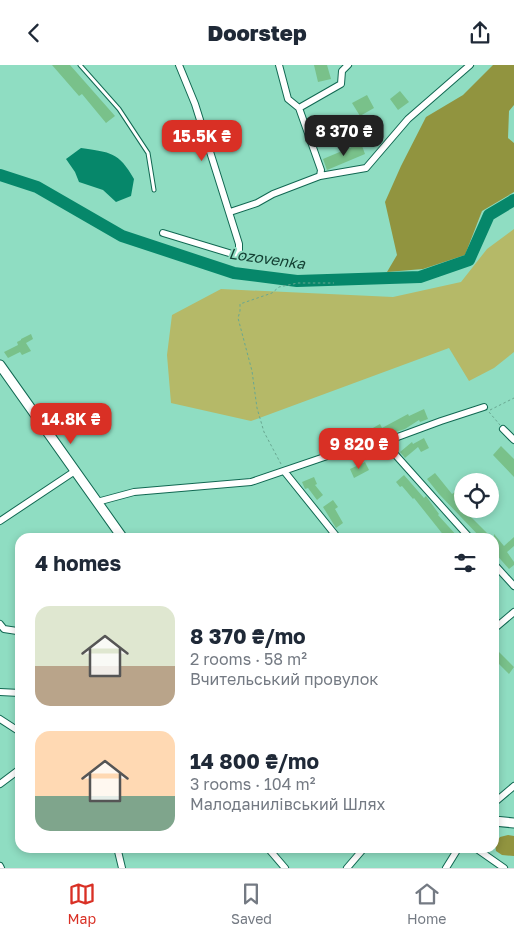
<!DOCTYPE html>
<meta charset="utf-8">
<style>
:root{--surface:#fff;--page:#f6f6f7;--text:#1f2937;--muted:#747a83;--line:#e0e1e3;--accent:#d93025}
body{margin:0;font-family:"Golos Text",sans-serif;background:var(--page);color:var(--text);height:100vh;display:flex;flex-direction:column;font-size:19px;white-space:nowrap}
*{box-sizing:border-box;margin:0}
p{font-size:16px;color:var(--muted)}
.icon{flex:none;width:28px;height:28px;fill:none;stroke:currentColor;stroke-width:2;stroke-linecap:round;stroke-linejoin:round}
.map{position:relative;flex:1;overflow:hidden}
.details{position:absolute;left:15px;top:468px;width:484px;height:320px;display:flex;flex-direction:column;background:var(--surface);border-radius:15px;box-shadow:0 2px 8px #0003}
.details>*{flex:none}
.buttons{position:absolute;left:454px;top:408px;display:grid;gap:10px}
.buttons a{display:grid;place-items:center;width:45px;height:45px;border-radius:50%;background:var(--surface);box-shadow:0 2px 8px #0003;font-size:25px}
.price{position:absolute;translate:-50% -42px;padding:0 11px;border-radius:10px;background:var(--accent);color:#fff;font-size:16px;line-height:32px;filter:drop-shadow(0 1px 2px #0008)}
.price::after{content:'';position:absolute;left:50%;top:30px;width:15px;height:11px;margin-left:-8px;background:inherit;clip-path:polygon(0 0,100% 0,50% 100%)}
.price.on{background:#222;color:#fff}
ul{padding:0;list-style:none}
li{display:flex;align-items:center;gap:15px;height:125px;padding:0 20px}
li span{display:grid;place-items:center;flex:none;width:140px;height:100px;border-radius:15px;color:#555}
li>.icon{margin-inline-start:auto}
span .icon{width:60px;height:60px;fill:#fffc;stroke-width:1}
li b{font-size:21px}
h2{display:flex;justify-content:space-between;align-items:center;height:60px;padding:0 20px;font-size:21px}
header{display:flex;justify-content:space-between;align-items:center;height:65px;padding:0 20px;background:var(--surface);font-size:22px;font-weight:800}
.menu{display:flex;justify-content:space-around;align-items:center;height:70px;border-top:1px solid var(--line);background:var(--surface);font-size:14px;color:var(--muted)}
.menu a{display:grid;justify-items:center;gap:2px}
.menu .on{color:var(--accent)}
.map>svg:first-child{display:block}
.green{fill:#b5b968}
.forest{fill:#91943f}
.water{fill:#06876a}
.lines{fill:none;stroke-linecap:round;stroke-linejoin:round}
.river{stroke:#06876a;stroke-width:12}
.building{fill:#79c18a}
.service-casing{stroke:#116852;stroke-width:5}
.minor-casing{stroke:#116852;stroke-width:8}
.secondary-casing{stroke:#116852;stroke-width:11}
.path{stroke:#68a791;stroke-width:1;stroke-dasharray:2.5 2.5;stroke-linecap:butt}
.service{stroke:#fff;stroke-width:3}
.minor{stroke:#fff;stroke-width:6}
.secondary{stroke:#fff;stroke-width:9}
.labels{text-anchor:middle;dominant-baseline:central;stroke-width:4;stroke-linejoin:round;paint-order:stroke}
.water-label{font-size:15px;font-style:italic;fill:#144134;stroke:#8fddc2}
</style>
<header><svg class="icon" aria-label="back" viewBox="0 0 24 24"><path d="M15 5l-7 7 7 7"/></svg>Doorstep<svg class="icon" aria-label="share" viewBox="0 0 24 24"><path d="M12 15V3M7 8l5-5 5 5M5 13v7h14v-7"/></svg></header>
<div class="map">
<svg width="514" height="803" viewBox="0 0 514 803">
<rect width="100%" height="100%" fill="#8fddc2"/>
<path class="green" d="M514 164V287L494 303 469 316 449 283 251 356 171 338 167 290 172 250 221 224 393 232 461 217 487 184Z"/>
<path class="forest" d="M493 0H514V40L509 46 508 73 514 78V127L482 146 465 190 423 204 387 207 397 190 385 137 401 101 426 52 463 30Z
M508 770 514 771V791L502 790 496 786 495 779 500 772Z"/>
<path class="water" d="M81 83C111 88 118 86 134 114L131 131 116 137 103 125 79 117 75 107 66 94Z"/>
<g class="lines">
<path class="river" d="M0 110 37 122 122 171 234 208 297 216 420 212 469 195 489 150 514 135"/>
</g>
<path class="building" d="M52 0H70L115 51 106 58 82 29 79 31Z
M314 0H327L331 14 318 17Z
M400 26 409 37 398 45 390 34Z
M367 30 374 43 360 51 352 38Z
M361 78 365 89 327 105 323 94Z
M31 269 33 274 26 278 31 286 22 290 20 287 8 293 4 287 18 280 17 277 21 275V274Z
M424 344 428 354 420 357 419 355 405 364 393 368 391 364 377 372 375 370 358 378 355 370 363 366 364 368 380 359 382 363 408 349 409 351Z
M424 373 429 383 421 387 418 382 405 393 400 387 412 377 413 379Z
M501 381 514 394V412L493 390Z
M365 397 369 405 354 413 350 404Z
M435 408 452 429 455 427 462 436V444H467L469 447 467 448 491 472H480L439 429 427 414Z
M404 410 424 433 426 431 439 449 438 450 458 472H445L414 433 413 434 402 421 400 422 396 417Z
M314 412 317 419 315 420 323 430 317 435 308 423 305 424 302 417Z
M333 435 338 442 335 444 343 458 336 463 323 442Z
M494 469 504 481 514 472V481L507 487 514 497V500L509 504 494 487Z
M494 582 514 602 509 609 499 599 494 604Z"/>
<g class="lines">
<defs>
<path id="service" d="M80 0 119 44 148 88 154 125"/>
<path id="minor" d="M279 0 288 34 299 43 321 105 320 111
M299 43 341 19 342 6 348 0
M230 147 257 138 273 129 320 111 366 103 408 54 470 0
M163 168 239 191V179L195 39 179 0
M503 364 514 375
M384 377 469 472
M284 406 337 472
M97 437 134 427 251 417 339 387 384 377 441 356 484 342
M0 456 75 406
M494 499 514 521
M0 559 4 564 17 566
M494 564 514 547
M0 627 20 628
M0 654 20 667
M0 719 20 704
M494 738 514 721
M117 782 122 803
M267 782 285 803
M474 782 504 803
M0 801 1 803
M347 803 365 782
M446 803 459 782"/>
<path id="secondary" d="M0 300 122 472
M494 756 514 758"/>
</defs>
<use href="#service" class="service-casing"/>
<use href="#minor" class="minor-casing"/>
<use href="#secondary" class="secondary-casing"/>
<path class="path" d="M490 345 514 333
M489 347 500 360
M281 399 264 367 257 343 252 306 238 253 240 246V239L272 228 279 222 298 218H334"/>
<use href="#service" class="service"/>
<use href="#minor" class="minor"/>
<use href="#secondary" class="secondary"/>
</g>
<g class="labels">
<g class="water-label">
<text transform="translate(267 193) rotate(8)">Lozovenka</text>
</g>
</g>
</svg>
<div class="buttons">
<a><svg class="icon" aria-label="locate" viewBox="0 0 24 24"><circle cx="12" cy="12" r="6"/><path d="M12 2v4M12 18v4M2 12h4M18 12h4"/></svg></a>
</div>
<b class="price on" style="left:344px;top:92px">8 370 ₴</b>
<b class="price" style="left:202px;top:97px">15.5K ₴</b>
<b class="price" style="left:71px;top:380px">14.8K ₴</b>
<b class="price" style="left:359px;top:405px">9 820 ₴</b>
<section class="details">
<h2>4 homes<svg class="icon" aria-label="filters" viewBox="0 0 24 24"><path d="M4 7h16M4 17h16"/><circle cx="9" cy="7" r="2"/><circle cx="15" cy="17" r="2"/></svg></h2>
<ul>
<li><span style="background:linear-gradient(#dfe7d0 60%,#b9a48a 0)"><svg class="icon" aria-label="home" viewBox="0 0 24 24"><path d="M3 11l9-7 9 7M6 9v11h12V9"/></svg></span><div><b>8 370 ₴/mo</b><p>2 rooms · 58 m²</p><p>Вчительський провулок</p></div></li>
<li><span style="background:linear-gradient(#ffd9b3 65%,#7fa58c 0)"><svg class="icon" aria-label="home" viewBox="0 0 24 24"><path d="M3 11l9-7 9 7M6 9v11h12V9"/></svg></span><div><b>14 800 ₴/mo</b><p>3 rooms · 104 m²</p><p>Малоданилівський Шлях</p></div></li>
</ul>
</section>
</div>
<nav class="menu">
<a class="on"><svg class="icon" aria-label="map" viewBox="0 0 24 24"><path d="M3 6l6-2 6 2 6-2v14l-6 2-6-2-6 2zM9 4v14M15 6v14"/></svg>Map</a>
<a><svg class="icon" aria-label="saved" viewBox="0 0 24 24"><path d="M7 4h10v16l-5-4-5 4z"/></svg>Saved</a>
<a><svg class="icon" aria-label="home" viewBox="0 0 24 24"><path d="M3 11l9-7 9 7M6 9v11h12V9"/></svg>Home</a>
</nav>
